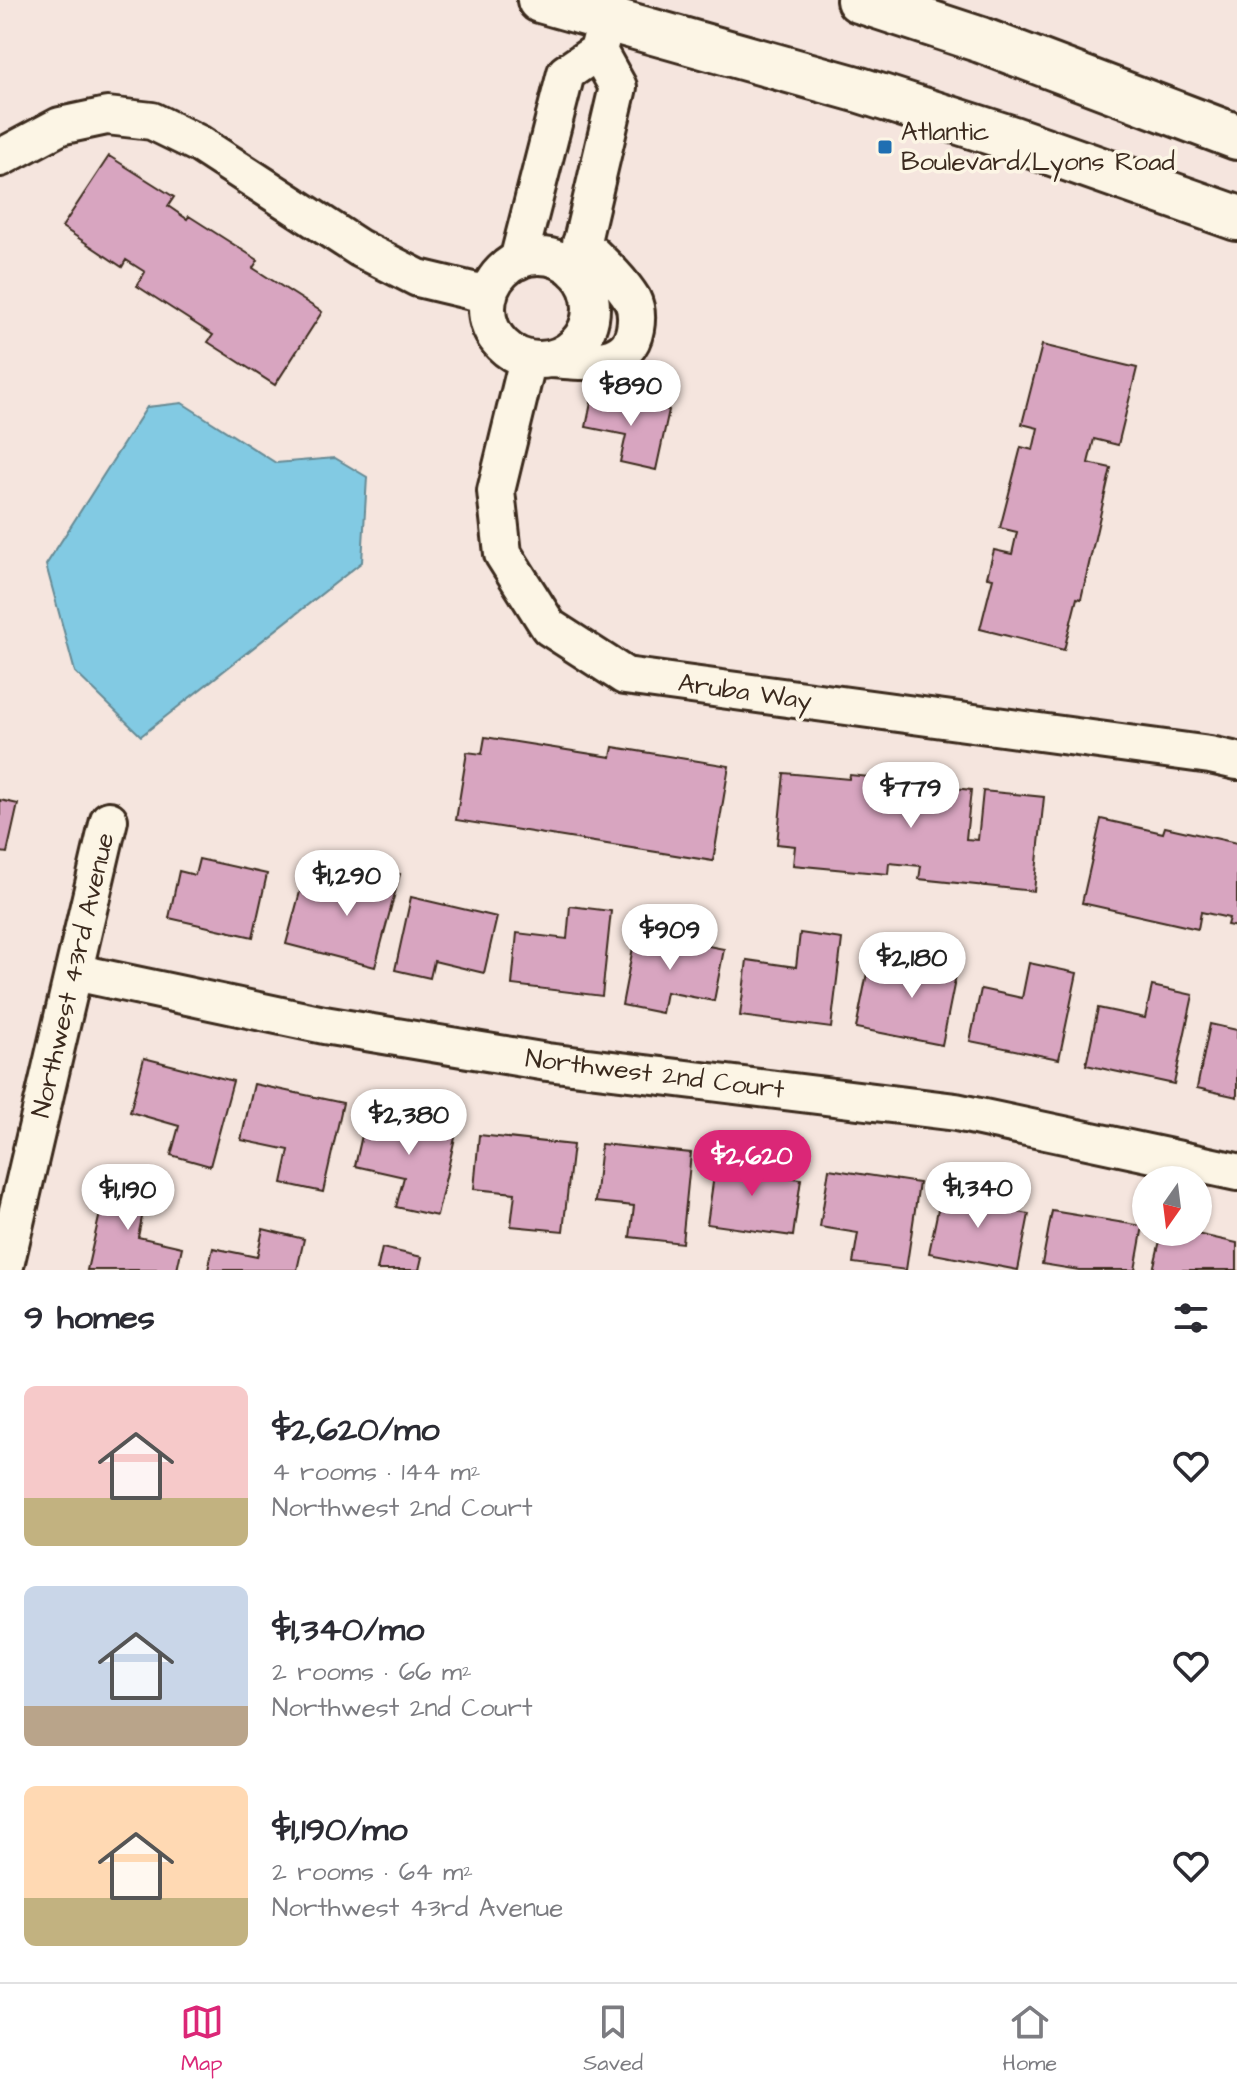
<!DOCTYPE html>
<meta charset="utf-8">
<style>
:root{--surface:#fff;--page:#f2f2f3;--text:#2b2b33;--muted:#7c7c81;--line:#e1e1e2;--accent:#db2777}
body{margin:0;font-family:"Architects Daughter",sans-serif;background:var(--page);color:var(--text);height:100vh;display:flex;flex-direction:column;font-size:30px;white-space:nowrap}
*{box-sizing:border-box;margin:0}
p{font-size:26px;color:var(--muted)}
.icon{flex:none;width:44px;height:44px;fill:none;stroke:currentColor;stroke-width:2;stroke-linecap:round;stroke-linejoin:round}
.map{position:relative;height:1270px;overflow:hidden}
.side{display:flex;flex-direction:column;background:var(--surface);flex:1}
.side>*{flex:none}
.needle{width:52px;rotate:194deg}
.tools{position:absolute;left:1132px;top:1166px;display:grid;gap:16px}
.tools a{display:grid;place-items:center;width:80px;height:80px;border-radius:50%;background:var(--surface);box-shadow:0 2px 6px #0004;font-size:40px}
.price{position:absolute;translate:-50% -68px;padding:0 18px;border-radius:28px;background:#fff;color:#222;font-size:26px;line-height:52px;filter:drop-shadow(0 2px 4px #0008)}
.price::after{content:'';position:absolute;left:50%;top:48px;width:24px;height:18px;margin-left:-12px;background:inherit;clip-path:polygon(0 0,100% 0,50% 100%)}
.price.selected{background:var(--accent);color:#fff}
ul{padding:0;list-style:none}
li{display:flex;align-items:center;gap:24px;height:200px;padding:0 24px}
li span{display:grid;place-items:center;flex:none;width:224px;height:160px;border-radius:12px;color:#555}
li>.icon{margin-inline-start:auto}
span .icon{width:96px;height:96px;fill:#fffc;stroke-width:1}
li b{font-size:34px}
h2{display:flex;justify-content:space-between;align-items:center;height:96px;padding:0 24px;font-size:34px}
.dock{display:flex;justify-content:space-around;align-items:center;height:112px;border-top:2px solid var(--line);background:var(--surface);font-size:22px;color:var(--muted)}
.dock a{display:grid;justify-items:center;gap:4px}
.dock .selected{color:var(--accent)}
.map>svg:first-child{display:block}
.water{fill:#82cae3;stroke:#668a94;stroke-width:2}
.building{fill:#d8a5c0;stroke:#3b2a1e;stroke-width:2}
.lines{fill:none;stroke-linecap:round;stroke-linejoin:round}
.minor-casing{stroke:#3b2a1e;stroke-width:42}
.major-casing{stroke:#3b2a1e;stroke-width:50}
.highway-casing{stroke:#3b2a1e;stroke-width:50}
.minor{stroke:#fcf5e5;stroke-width:36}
.major{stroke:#fcf5e5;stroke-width:44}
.highway{stroke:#fcf5e5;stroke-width:44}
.poi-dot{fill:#1f6fb2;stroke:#fcf5e5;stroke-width:3}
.labels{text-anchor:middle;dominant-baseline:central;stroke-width:7;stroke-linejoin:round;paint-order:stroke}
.poi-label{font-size:26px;fill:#3b2a1e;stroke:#fcf5e5;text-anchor:start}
.street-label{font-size:26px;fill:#3b2a1e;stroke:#fcf5e5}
</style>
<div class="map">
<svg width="1237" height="1270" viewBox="0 0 1237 1270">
<rect width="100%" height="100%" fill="#f5e5de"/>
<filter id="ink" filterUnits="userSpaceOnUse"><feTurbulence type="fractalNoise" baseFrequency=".0125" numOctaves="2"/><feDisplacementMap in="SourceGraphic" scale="16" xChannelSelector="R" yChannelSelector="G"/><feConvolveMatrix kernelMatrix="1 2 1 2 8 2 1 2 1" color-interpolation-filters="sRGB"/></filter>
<g filter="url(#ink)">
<path class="water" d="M182 403 276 463 335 458 367 477 362 562 141 736 75 672 46 565 147 407Z"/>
<path class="building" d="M109 156 174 197 168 206 187 219 189 216 258 260 253 268 322 312 275 385 208 342 213 335 137 286 145 272 126 260 122 267 62 227Z
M1042 345 1137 368 1118 445 1094 439 1088 463 1111 468 1081 599 1077 598 1064 650 980 629 993 578 987 577 994 550 1012 554 1017 532 1000 528 1021 447 1033 450 1038 428 1022 424Z
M593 393 669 410 656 470 620 462 626 435 586 427Z
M485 737 611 757 613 747 729 766 713 861 456 820 467 752 482 754Z
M784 773 849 779 850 775 899 780 897 793 928 796 929 785 971 790 966 839 978 840 983 791 1044 797 1034 891 919 879 921 866 889 863 888 874 793 865 795 846 777 844Z
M0 800 18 804 7 853 0 852Z
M1101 819 1163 833 1165 827 1237 843V927L1227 925 1229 918 1201 912 1198 929 1082 903Z
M199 859 267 874 253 937 169 918 179 871 195 875Z
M357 863 400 874 375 967 286 944 301 888 347 900Z
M411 897 497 917 484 973 434 961 430 978 395 970Z
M570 906 611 911 602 996 512 985 517 933 567 939Z
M636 932 724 949 714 1001 666 992 662 1013 622 1005Z
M800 933 842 939 831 1028 740 1016 747 960 796 967Z
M919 947 960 955 942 1045 856 1028 867 973 912 982Z
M1029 963 1077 973 1059 1059 970 1041 981 989 1022 998Z
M1152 986 1193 995 1174 1084 1086 1065 1098 1008 1145 1018Z
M1210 1024 1237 1030V1097L1197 1088Z
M144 1058 233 1081 210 1166 171 1155 179 1126 130 1112Z
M254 1084 343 1103 323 1192 282 1183 289 1150 241 1140Z
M368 1109 457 1129 437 1216 396 1207 404 1177 355 1166Z
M479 1135 573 1145 563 1231 511 1226 515 1193 474 1189Z
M601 1144 691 1153 682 1243 630 1237 634 1206 595 1202Z
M717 1155 753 1160 751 1172 801 1179 793 1236 707 1224Z
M829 1169 919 1183 906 1270 853 1263 858 1233 820 1227Z
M109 1174 149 1183 138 1237 182 1247 177 1270H87Z
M943 1185 979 1192 977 1204 1029 1214 1018 1270 929 1253Z
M1052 1211 1143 1226 1135 1270H1079L1042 1264Z
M263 1229 304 1239 297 1270H208L213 1248 257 1257Z
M1162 1232H1188L1237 1243V1270H1153Z
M382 1248 422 1257 419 1270H377Z"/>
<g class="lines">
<defs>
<path id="minor" d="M0 158 60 126 107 116 152 121 199 144 359 248 418 278 489 295
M487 308a52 52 0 1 1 104 0a52 52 0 1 1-104 0Z
M518 261 566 73 598 51 606 20
M575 271 618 87 598 51
M528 359 496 491 503 554 549 627 625 676 1210 755 1237 761
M552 359C583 361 628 369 635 329 637 318 637 309 632 299 619 278 598 260 581 243
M74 972 324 1025 547 1062 956 1112 1237 1172
M4 1270 109 820"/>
<path id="major" d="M540 0 860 90 1013 139 1237 218
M859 0 981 40 1237 137"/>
<path id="highway" d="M875 0 886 7"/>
</defs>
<use href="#minor" class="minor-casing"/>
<use href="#major" class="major-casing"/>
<use href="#highway" class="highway-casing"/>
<use href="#minor" class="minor"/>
<use href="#major" class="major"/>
<use href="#highway" class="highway"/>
</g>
</g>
<rect class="poi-dot" x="877" y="139" width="16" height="16" rx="4"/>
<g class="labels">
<g class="poi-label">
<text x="901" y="132">Atlantic<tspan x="901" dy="30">Boulevard/Lyons Road</tspan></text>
</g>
<g class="street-label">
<text transform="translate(745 692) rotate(8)">Aruba Way</text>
<text transform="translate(73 975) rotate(-77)">Northwest 43rd Avenue</text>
<text transform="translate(655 1074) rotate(7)">Northwest 2nd Court</text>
</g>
</g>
</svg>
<div class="tools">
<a><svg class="needle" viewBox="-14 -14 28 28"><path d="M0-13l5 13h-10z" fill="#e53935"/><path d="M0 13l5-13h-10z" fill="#7c7c81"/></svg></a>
</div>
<b class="price" style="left:631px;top:428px">$890</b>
<b class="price" style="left:911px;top:830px">$779</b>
<b class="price" style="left:347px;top:918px">$1,290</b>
<b class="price" style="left:670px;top:972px">$909</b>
<b class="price" style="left:912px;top:1000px">$2,180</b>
<b class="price" style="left:409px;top:1157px">$2,380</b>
<b class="price selected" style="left:752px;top:1198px">$2,620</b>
<b class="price" style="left:978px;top:1230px">$1,340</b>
<b class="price" style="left:128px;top:1232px">$1,190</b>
</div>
<section class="side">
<h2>9 homes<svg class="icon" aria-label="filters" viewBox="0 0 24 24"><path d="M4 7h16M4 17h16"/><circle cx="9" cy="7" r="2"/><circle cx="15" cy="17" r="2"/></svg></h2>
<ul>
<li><span style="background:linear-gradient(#f6c9c9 70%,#c2b280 0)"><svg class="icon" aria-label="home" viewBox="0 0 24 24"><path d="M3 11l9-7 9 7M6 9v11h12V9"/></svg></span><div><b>$2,620/mo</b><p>4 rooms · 144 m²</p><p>Northwest 2nd Court</p></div><svg class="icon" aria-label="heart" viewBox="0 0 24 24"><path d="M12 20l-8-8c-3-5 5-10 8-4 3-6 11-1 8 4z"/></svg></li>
<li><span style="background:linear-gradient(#c9d6e8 75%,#b9a48a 0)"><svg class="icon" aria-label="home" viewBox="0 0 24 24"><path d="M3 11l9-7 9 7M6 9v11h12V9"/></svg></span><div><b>$1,340/mo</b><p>2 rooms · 66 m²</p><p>Northwest 2nd Court</p></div><svg class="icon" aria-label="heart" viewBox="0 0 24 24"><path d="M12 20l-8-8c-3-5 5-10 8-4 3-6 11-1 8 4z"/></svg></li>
<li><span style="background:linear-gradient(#ffd9b3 70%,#c2b280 0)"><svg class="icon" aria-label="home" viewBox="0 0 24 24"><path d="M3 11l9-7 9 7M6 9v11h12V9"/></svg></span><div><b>$1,190/mo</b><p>2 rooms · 64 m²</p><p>Northwest 43rd Avenue</p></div><svg class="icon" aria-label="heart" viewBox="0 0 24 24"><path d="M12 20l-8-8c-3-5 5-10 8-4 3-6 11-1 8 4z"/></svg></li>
</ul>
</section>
<nav class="dock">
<a class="selected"><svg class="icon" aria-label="map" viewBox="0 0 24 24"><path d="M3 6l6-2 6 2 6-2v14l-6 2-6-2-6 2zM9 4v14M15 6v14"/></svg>Map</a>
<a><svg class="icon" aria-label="saved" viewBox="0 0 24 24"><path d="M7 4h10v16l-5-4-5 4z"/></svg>Saved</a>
<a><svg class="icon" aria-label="home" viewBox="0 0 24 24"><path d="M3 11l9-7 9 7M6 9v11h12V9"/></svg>Home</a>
</nav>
